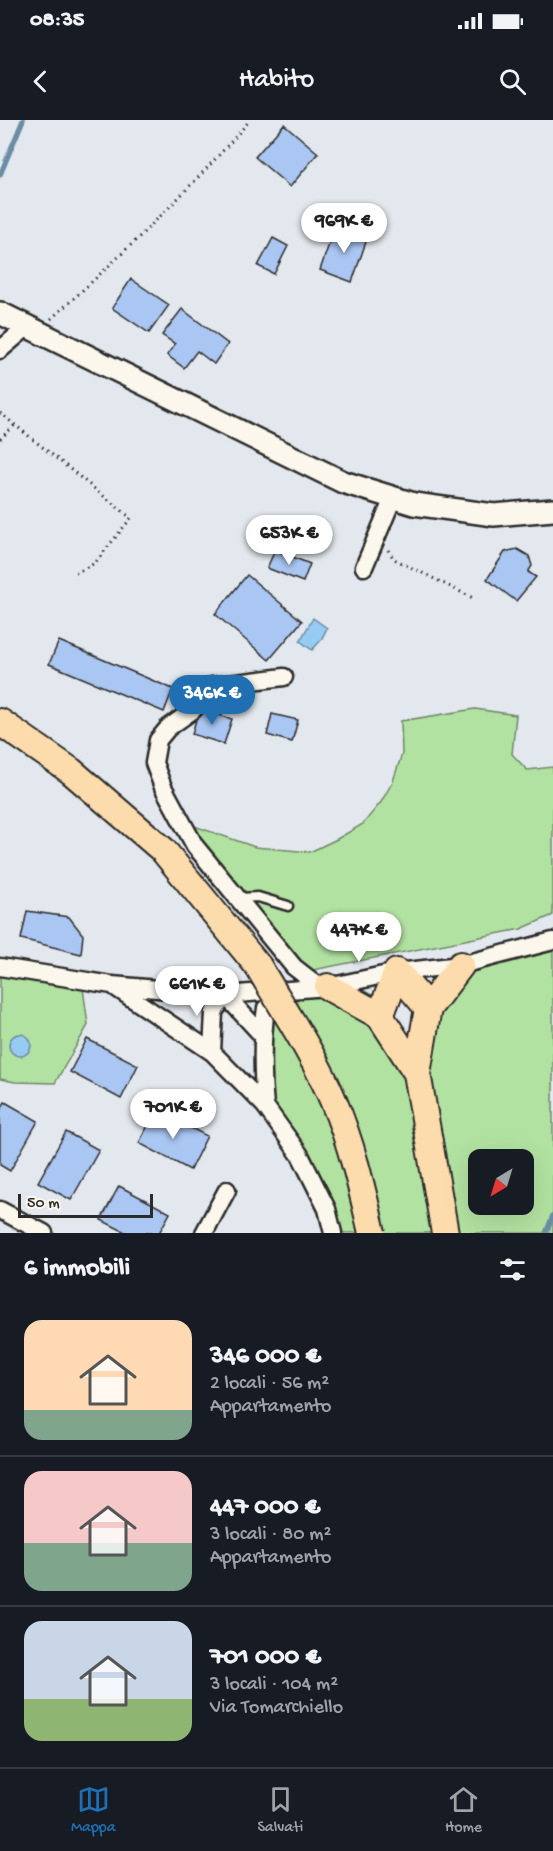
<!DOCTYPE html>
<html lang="it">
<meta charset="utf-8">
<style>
:root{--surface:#171b24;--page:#242831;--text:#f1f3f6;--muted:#9ea1a6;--line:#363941;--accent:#1f6fb2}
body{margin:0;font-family:"Gochi Hand",sans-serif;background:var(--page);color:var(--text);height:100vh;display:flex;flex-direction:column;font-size:22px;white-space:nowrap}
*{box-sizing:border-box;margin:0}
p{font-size:20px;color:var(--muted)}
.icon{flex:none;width:33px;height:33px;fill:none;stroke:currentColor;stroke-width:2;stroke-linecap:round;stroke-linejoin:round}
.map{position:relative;height:1113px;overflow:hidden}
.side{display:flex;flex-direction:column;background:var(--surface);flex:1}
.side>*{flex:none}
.needle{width:39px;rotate:218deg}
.fabs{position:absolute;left:468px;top:1029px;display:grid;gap:12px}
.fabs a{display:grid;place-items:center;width:66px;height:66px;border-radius:12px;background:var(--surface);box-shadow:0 6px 24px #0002;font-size:30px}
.scale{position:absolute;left:18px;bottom:15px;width:135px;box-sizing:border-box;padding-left:6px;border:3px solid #2b2b2b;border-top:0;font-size:16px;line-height:21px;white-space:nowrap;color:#2b2b2b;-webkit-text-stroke:4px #fbf7ec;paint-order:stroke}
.price{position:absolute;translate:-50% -51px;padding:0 14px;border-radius:21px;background:#fff;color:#222;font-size:20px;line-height:39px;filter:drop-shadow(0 2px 3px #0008)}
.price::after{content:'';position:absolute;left:50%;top:36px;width:18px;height:14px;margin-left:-9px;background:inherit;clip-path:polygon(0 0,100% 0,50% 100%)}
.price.on{background:var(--accent);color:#fff}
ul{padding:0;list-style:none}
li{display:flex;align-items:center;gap:18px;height:150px;padding:0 24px}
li+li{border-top:2px solid var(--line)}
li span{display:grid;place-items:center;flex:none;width:168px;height:120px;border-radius:18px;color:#555}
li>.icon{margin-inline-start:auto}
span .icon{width:72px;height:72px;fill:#fffc;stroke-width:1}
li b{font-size:26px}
h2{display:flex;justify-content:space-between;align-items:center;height:72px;padding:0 24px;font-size:26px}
.status{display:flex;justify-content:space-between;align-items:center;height:42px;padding:0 30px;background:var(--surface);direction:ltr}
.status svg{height:16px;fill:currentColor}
header{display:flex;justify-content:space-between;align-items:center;height:78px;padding:0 24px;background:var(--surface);font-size:27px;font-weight:600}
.tabs{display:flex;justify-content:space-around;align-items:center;height:84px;border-top:2px solid var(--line);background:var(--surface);font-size:16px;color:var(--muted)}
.tabs a{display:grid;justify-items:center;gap:3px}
.tabs .on{color:var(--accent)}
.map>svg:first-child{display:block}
.green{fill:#b2e2a1;stroke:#6e8666;stroke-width:1.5;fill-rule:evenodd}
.water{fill:#96ccf4;stroke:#6b8ca4;stroke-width:1.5}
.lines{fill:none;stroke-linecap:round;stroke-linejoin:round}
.stream{stroke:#6b8ca4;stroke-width:5}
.building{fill:#aac6f2;stroke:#2b2b2b;stroke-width:1.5}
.service-casing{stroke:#2b2b2b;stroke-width:13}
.minor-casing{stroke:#2b2b2b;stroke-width:21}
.tertiary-casing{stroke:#2b2b2b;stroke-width:26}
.primary-casing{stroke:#2b2b2b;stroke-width:30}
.path{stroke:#2b2b2b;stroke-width:3;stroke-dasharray:1.5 4.5;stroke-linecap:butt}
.service{stroke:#fbf7ec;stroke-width:8}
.minor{stroke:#fbf7ec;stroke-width:16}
.tertiary{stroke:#fbf7ec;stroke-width:21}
.primary{stroke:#fcdcac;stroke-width:26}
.primary-bridge-casing{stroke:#2b2b2b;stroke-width:30;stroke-linecap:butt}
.primary-bridge{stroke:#fcdcac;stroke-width:26}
</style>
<div class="status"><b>08:35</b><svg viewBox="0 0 49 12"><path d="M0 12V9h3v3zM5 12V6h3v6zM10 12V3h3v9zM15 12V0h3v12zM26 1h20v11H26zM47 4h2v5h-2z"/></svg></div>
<header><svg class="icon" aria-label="back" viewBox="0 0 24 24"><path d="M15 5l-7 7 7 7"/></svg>Habito<svg class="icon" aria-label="search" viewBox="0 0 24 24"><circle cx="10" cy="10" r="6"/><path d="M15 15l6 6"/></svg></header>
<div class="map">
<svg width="553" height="1113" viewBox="0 0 553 1113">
<rect width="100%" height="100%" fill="#e3e8ee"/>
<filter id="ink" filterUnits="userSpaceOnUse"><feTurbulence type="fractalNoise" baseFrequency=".0167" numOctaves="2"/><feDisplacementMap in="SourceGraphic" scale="12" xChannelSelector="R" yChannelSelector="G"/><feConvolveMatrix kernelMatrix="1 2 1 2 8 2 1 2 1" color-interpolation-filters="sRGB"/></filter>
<g filter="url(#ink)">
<path class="green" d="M475 589 516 595 512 634 527 650 553 647V795L521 809 303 852 180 701 255 727 310 732 337 719 363 704 381 682 393 661 402 634 401 601Z
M553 821V1113H333L265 986 266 888 297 870 328 867 380 896 417 953 428 888 461 845ZM478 1040H524V1084H478Z
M0 847 82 861 88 905 55 963 15 962 0 959Z"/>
<path class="water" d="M313 498 327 508 321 520 312 530 300 521Z
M9 925a11 11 0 1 1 22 0a11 11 0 1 1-22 0Z"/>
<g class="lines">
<path class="stream" d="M0 55 23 0
M546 1113 553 1095"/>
</g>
<path class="building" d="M284 4 318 33 290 67 255 37Z
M335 107 367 119 352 162 320 150Z
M273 118 288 126 274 154 258 146Z
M131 159 169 185 149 213 112 188Z
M182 189 228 224 214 244 197 231 184 248 167 235 175 224 162 215Z
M517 429 529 436 532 446 528 452 536 457 516 481 487 459 505 432Z
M275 430 310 444 303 462 267 448Z
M247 455 302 501 269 540 215 494Z
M59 521 173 569 164 592 49 544Z
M199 589 232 599 224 624 192 614Z
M272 594 298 600 292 622 267 615Z
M27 791 69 797 83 815 81 834 21 819Z
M87 919 138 945 121 979 70 952Z
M5 982 38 1001 10 1051 0 1045V991Z
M156 990 207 1016 190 1050 139 1023Z
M66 1012 99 1030 71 1080 38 1062Z
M119 1066 170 1093 159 1113H127L101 1100Z"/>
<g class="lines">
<defs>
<path id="service" d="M239 778 258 777 288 786"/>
<path id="minor" d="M0 230 27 207
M364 447 393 378
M284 557 212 566 193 590 168 608 158 620 154 643 163 667 195 726 294 847 321 868
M0 847 112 865 225 875 328 867 397 852 461 845 553 821
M115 867 212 932 265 986 300 1035 327 1089 333 1113
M225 875 262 915
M212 932 214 892 225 875
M265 986C262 952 261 922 266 888L286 876
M0 1090 44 1113
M204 1113 227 1070"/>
<path id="tertiary" d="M0 193 343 362 414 384 494 395 553 390"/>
<path id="primary" d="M0 602 71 651 163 730 258 846
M328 867 380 896 417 953
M380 896 397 852 428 888
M445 1113 417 953 428 888 461 845"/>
</defs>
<use href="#service" class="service-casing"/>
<use href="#minor" class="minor-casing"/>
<use href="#tertiary" class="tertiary-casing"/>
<use href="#primary" class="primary-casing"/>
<path class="path" d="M51 199C121 136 189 71 250 0
M0 293 131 398 95 443 74 454
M0 319 15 305
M388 430 394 439 473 478"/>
<use href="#service" class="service"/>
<use href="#minor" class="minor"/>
<use href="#tertiary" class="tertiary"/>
<use href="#primary" class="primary"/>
<defs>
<path id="primary-bridge" d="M258 846C284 890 313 933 333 980 351 1022 362 1068 372 1113"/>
</defs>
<use href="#primary-bridge" class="primary-bridge-casing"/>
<use href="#primary-bridge" class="primary-bridge"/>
</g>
</g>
</svg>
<div class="fabs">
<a><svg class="needle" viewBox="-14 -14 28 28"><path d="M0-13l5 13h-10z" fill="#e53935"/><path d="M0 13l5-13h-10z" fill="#9ea1a6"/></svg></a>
</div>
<div class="scale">50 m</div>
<b class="price" style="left:344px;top:134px">969K €</b>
<b class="price" style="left:289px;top:446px">653K €</b>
<b class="price on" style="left:212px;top:606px">346K €</b>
<b class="price" style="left:359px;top:843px">447K €</b>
<b class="price" style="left:197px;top:897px">661K €</b>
<b class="price" style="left:173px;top:1020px">701K €</b>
</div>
<section class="side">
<h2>6 immobili<svg class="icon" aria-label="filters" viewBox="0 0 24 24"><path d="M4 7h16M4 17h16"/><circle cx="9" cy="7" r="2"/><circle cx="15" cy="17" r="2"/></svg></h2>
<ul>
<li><span style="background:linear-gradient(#ffd9b3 75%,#7fa58c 0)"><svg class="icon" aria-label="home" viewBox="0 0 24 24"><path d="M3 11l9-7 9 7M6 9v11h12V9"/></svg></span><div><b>346 000 €</b><p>2 locali · 56 m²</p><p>Appartamento</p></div></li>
<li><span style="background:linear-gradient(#f6c9c9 60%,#7fa58c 0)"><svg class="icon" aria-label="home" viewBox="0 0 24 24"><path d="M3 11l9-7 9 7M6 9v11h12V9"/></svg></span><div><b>447 000 €</b><p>3 locali · 80 m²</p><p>Appartamento</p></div></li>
<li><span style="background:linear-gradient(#c9d6e8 65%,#8fb573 0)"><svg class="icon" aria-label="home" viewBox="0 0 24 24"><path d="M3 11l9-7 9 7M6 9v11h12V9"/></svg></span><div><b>701 000 €</b><p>3 locali · 104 m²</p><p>Via Tomarchiello</p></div></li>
</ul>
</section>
<nav class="tabs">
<a class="on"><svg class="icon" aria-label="map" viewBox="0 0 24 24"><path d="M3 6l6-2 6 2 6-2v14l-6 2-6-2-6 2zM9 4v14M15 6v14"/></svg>Mappa</a>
<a><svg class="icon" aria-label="saved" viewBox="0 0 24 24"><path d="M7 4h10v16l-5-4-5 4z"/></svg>Salvati</a>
<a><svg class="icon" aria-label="home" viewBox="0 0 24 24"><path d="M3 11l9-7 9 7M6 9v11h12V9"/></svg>Home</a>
</nav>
